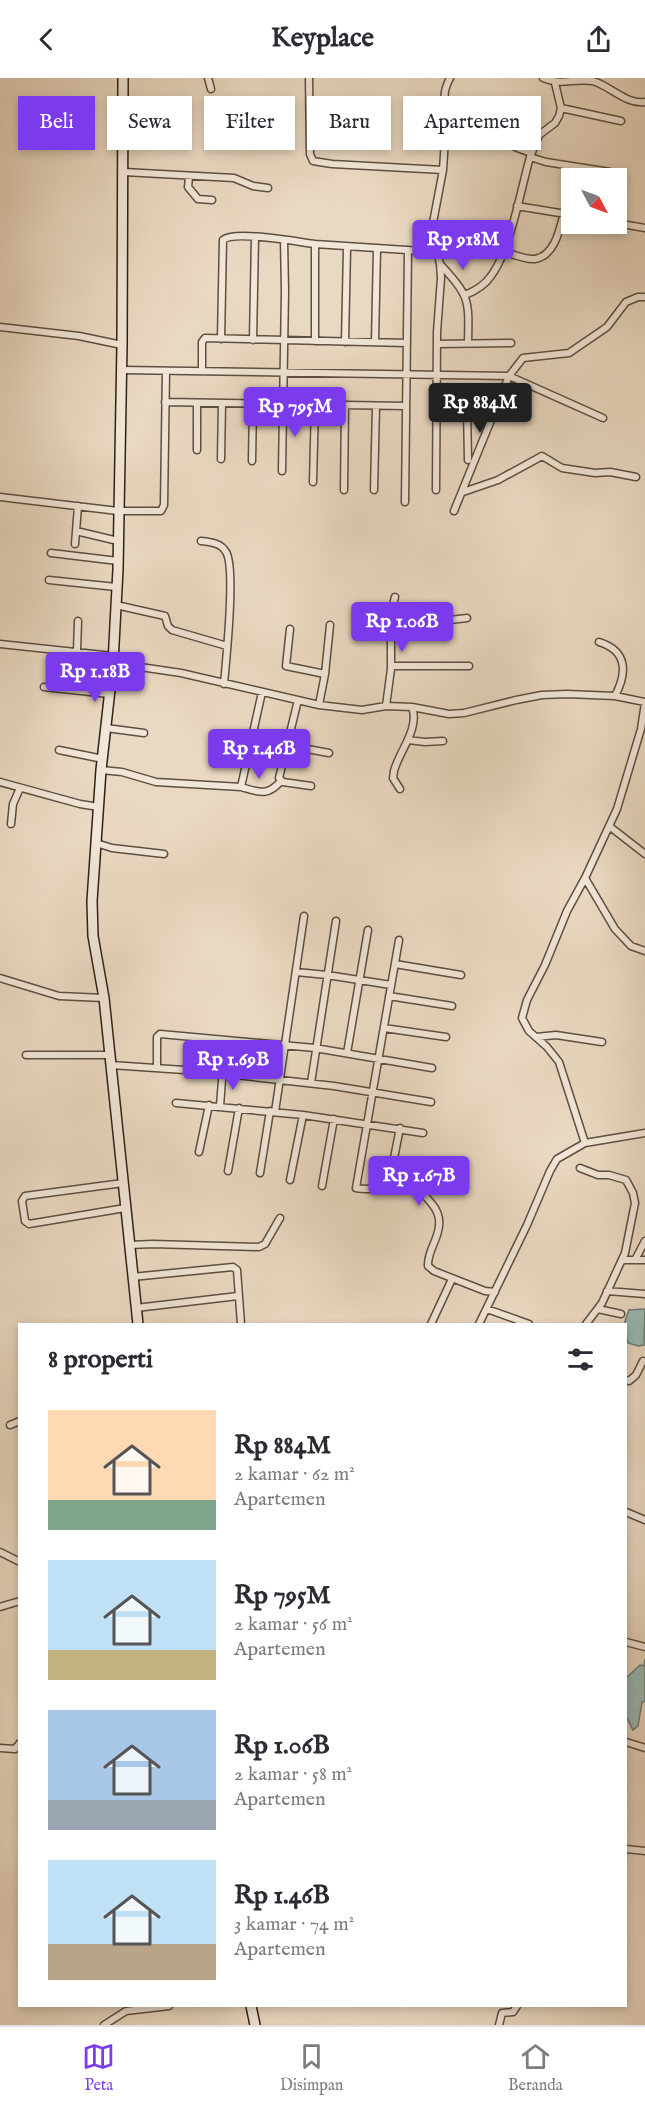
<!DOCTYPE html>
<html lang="id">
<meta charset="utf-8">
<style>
:root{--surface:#fff;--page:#f2f2f3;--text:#2b2b33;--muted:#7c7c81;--line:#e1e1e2;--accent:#7c3aed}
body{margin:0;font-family:"IM FELL English",serif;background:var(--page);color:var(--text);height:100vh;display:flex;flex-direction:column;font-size:22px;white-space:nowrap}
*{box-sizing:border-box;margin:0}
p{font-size:20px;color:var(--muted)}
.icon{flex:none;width:33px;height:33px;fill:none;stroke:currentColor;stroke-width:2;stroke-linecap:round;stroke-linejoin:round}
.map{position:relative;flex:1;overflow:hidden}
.drawer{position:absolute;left:18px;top:1245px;width:609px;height:684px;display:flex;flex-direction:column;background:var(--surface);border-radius:0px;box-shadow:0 3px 9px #0003}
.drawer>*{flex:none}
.top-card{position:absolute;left:18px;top:18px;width:609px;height:54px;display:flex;gap:12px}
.needle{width:39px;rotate:131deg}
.fabs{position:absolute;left:561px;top:90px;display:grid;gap:12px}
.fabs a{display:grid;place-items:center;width:66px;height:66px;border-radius:0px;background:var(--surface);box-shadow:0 3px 9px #0003;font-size:30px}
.price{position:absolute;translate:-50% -51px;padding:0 14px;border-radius:6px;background:var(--accent);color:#fff;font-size:20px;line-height:39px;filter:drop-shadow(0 2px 3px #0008)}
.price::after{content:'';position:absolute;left:50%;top:36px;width:18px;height:14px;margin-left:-9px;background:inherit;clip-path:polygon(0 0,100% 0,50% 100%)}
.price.active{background:#222;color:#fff}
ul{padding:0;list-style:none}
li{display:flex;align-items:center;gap:18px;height:150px;padding:0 30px}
li span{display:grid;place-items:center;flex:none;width:168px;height:120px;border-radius:0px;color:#555}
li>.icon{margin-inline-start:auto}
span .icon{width:72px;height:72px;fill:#fffc;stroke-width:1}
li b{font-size:26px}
h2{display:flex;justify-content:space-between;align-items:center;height:72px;padding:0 30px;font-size:26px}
.pill{padding:0 21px;border-radius:0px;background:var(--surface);box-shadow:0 3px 9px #0003;font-size:21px;line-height:54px}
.pill.active{background:var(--accent);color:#fff}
header{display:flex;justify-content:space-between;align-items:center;height:78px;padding:0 30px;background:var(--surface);font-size:27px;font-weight:700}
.tabs{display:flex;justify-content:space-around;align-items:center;height:84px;border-top:2px solid var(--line);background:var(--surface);font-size:16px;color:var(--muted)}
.tabs a{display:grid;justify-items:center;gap:3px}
.tabs .active{color:var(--accent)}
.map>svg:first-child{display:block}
.water{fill:#98bab7;stroke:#6e7d77;stroke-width:1.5}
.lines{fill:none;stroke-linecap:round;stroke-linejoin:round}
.street-casing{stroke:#5d4f41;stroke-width:9}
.secondary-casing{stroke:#2e2116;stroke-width:12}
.street{stroke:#f1e6d7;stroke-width:6}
.secondary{stroke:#f1e6d7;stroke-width:9}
</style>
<header><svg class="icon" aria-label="back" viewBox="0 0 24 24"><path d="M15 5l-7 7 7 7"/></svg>Keyplace<svg class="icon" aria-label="share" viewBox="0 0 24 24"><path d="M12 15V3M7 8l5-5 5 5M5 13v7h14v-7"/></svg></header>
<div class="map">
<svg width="645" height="1947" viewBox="0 0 645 1947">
<rect width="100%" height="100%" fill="#ead9c2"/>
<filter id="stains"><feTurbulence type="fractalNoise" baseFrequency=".00333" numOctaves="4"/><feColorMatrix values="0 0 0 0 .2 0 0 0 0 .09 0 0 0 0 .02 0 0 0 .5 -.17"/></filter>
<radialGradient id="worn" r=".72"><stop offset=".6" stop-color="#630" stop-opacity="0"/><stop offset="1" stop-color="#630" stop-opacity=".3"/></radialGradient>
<path class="water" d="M645 1231 644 1267 638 1268 628 1265 624 1246 629 1232Z
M645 1581V1624H642L638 1648 633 1652 626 1638V1600L640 1587 644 1588Z"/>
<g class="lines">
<defs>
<path id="street" d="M208 0 211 11
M309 0 310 76 313 83 332 86 443 92
M450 0C442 16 442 22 456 34
M543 0C561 8 574 0 593 3 610 8 627 27 645 24
M555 5 561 30 559 38 555 45 539 57 530 79 546 84 610 94
M561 30 621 43
M493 43 539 57
M515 69 531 75
M124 94 234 100 253 108 268 110
M189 99 188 109 198 121 212 122
M517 128 572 137
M616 145 645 150
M315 166 437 174
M503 173C512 176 525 182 535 181 555 178 560 150 564 135
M440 186C470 219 469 221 468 265
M465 217C475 213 485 207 491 198 510 173 521 111 530 79
M0 249 79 258 122 267
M221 261 223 162C234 152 298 164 315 166V263
M253 262 255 159
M345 264 347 170
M375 264 377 171
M437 266 511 265
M122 292 509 298 603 340
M202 293V264L205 260 407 265
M165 324 406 328
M437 329 496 330
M467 330 468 382
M197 372V325
M221 381 222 325
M252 383 253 326
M282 393 285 213 284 162
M313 404 315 326
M344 412 345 327
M374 412 376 328
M436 412 437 254 441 200 440 186 432 150 443 92 445 61
M463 414 498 402 542 378 562 390 595 395 610 394 636 399
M0 419 118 433H161L164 427 166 293
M405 424 408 172
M454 433 509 298 523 280 569 275 607 249 626 224 638 219H645
M76 453 118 463
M201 463C211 464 221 465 226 474 236 490 226 583 224 606
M75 466 78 428
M51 475 118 483
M49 502 116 509
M116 527 165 538 168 548 172 552 227 568
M390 549 467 540
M290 551 286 588 325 596
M599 564C628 573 627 595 615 618
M0 566 113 578
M77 573 78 543
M113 585 181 595 319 627 362 632 386 628 412 629 449 636 464 635 516 622 542 617 567 616 615 618 645 624
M391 588H469
M44 609 109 616
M298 622 279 700 283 704 311 708
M319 627 325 596 330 547
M386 628 391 591V534L395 519
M106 650 144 655
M408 662 425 664 443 663
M286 667 329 675
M59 672 103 681
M101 692 122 694 156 704 241 709 262 614
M0 704 80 726 99 729
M241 709C259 714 267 719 281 703
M400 711 393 700 394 693C399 673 420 651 412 629
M11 746 13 726 20 710
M609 748 645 776
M96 765 112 770 164 776
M585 800 615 851 631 868 645 873
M399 862 356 1110C374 1114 408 1105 422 1115 426 1118 429 1123 432 1126 437 1132 440 1140 439 1148 438 1162 427 1174 428 1188L434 1193 485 1213 495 1214
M395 886 461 897
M296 894 327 897 391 907
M0 900 59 918 104 920
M389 918 452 928
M384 950 446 959
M536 959 556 957 602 964
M347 975 368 852
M26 977H110
M111 987 199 993 334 1008 431 1024
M157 990V959L160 956 315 970 432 990
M311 1005 336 843
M176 1025 303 1037 423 1055
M220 1028 225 963
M275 1034 304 838
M585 1065 559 984 547 969 529 953 522 940 527 922 545 887 567 833 585 800 617 731 641 651 645 625
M199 1074 209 1027
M580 1090 598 1097H609L626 1102 633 1115 635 1125 625 1175 602 1225 586 1246
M228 1093 239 1030
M260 1095 270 1033
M290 1102 303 1037
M123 1105 25 1118 22 1123 25 1143 29 1146 125 1130
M322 1108 334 1041
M388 1110 400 1050
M129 1167 153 1166 259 1169 265 1166 280 1140
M622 1182H645
M635 1182 645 1163
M132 1199 233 1189 237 1192 241 1246
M607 1213 645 1216
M136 1230 238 1218
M487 1231 529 1246
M598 1231 621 1236
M431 1246 452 1201
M479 1246 527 1147 550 1093 557 1081 585 1065 645 1055
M626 1302 629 1303 636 1297 643 1283
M10 1347 20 1343
M626 1434 645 1442
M0 1474 20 1484
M0 1529 20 1523
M626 1564 645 1569
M626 1664 645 1670
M0 1670 15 1671 20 1665
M626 1771 645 1773
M104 1947 126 1933 169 1928
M499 1947 502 1935 513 1934 517 1928"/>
<path id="secondary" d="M123 0 122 267 118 491 113 585 101 692 92 823 93 858 104 920 138 1246
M251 1928 255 1947"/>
</defs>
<use href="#street" class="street-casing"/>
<use href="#secondary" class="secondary-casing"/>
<use href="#street" class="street"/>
<use href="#secondary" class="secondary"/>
</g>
<rect width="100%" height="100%" filter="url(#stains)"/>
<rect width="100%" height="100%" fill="url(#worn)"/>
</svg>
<div class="fabs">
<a><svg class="needle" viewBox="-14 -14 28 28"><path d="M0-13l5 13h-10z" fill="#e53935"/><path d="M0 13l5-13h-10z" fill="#7c7c81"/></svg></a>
</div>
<b class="price" style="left:463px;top:193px">Rp 918M</b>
<b class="price active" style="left:480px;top:356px">Rp 884M</b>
<b class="price" style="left:295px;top:360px">Rp 795M</b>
<b class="price" style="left:402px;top:575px">Rp 1.06B</b>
<b class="price" style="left:95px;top:625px">Rp 1.18B</b>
<b class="price" style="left:259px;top:702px">Rp 1.46B</b>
<b class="price" style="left:233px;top:1013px">Rp 1.69B</b>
<b class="price" style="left:419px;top:1129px">Rp 1.67B</b>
<div class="top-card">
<a class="pill active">Beli</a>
<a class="pill">Sewa</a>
<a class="pill">Filter</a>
<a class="pill">Baru</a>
<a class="pill">Apartemen</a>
</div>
<section class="drawer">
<h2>8 properti<svg class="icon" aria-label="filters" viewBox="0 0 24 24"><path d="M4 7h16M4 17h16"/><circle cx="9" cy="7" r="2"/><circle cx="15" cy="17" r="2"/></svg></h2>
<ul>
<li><span style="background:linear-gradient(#ffd9b3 75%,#7fa58c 0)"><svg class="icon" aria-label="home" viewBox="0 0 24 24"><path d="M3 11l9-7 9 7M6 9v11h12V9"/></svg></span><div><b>Rp 884M</b><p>2 kamar · 62 m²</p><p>Apartemen</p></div></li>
<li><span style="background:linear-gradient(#bfe0f5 75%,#c2b280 0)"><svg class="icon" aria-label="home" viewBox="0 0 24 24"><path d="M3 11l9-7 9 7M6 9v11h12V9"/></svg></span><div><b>Rp 795M</b><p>2 kamar · 56 m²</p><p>Apartemen</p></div></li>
<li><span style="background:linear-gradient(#a9c7e8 75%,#9aa5b1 0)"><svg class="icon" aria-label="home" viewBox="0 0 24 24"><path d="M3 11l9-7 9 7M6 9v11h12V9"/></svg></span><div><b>Rp 1.06B</b><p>2 kamar · 58 m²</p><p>Apartemen</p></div></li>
<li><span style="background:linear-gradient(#bfe0f5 70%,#b9a48a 0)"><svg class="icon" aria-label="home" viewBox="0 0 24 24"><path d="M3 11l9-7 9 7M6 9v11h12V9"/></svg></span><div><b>Rp 1.46B</b><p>3 kamar · 74 m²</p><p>Apartemen</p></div></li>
</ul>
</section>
</div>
<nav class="tabs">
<a class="active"><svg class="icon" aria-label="map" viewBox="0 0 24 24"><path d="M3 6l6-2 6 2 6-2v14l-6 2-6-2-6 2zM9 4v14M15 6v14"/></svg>Peta</a>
<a><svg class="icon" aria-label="saved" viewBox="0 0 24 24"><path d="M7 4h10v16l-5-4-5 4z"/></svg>Disimpan</a>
<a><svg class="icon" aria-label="home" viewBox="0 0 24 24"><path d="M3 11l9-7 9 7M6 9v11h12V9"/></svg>Beranda</a>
</nav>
